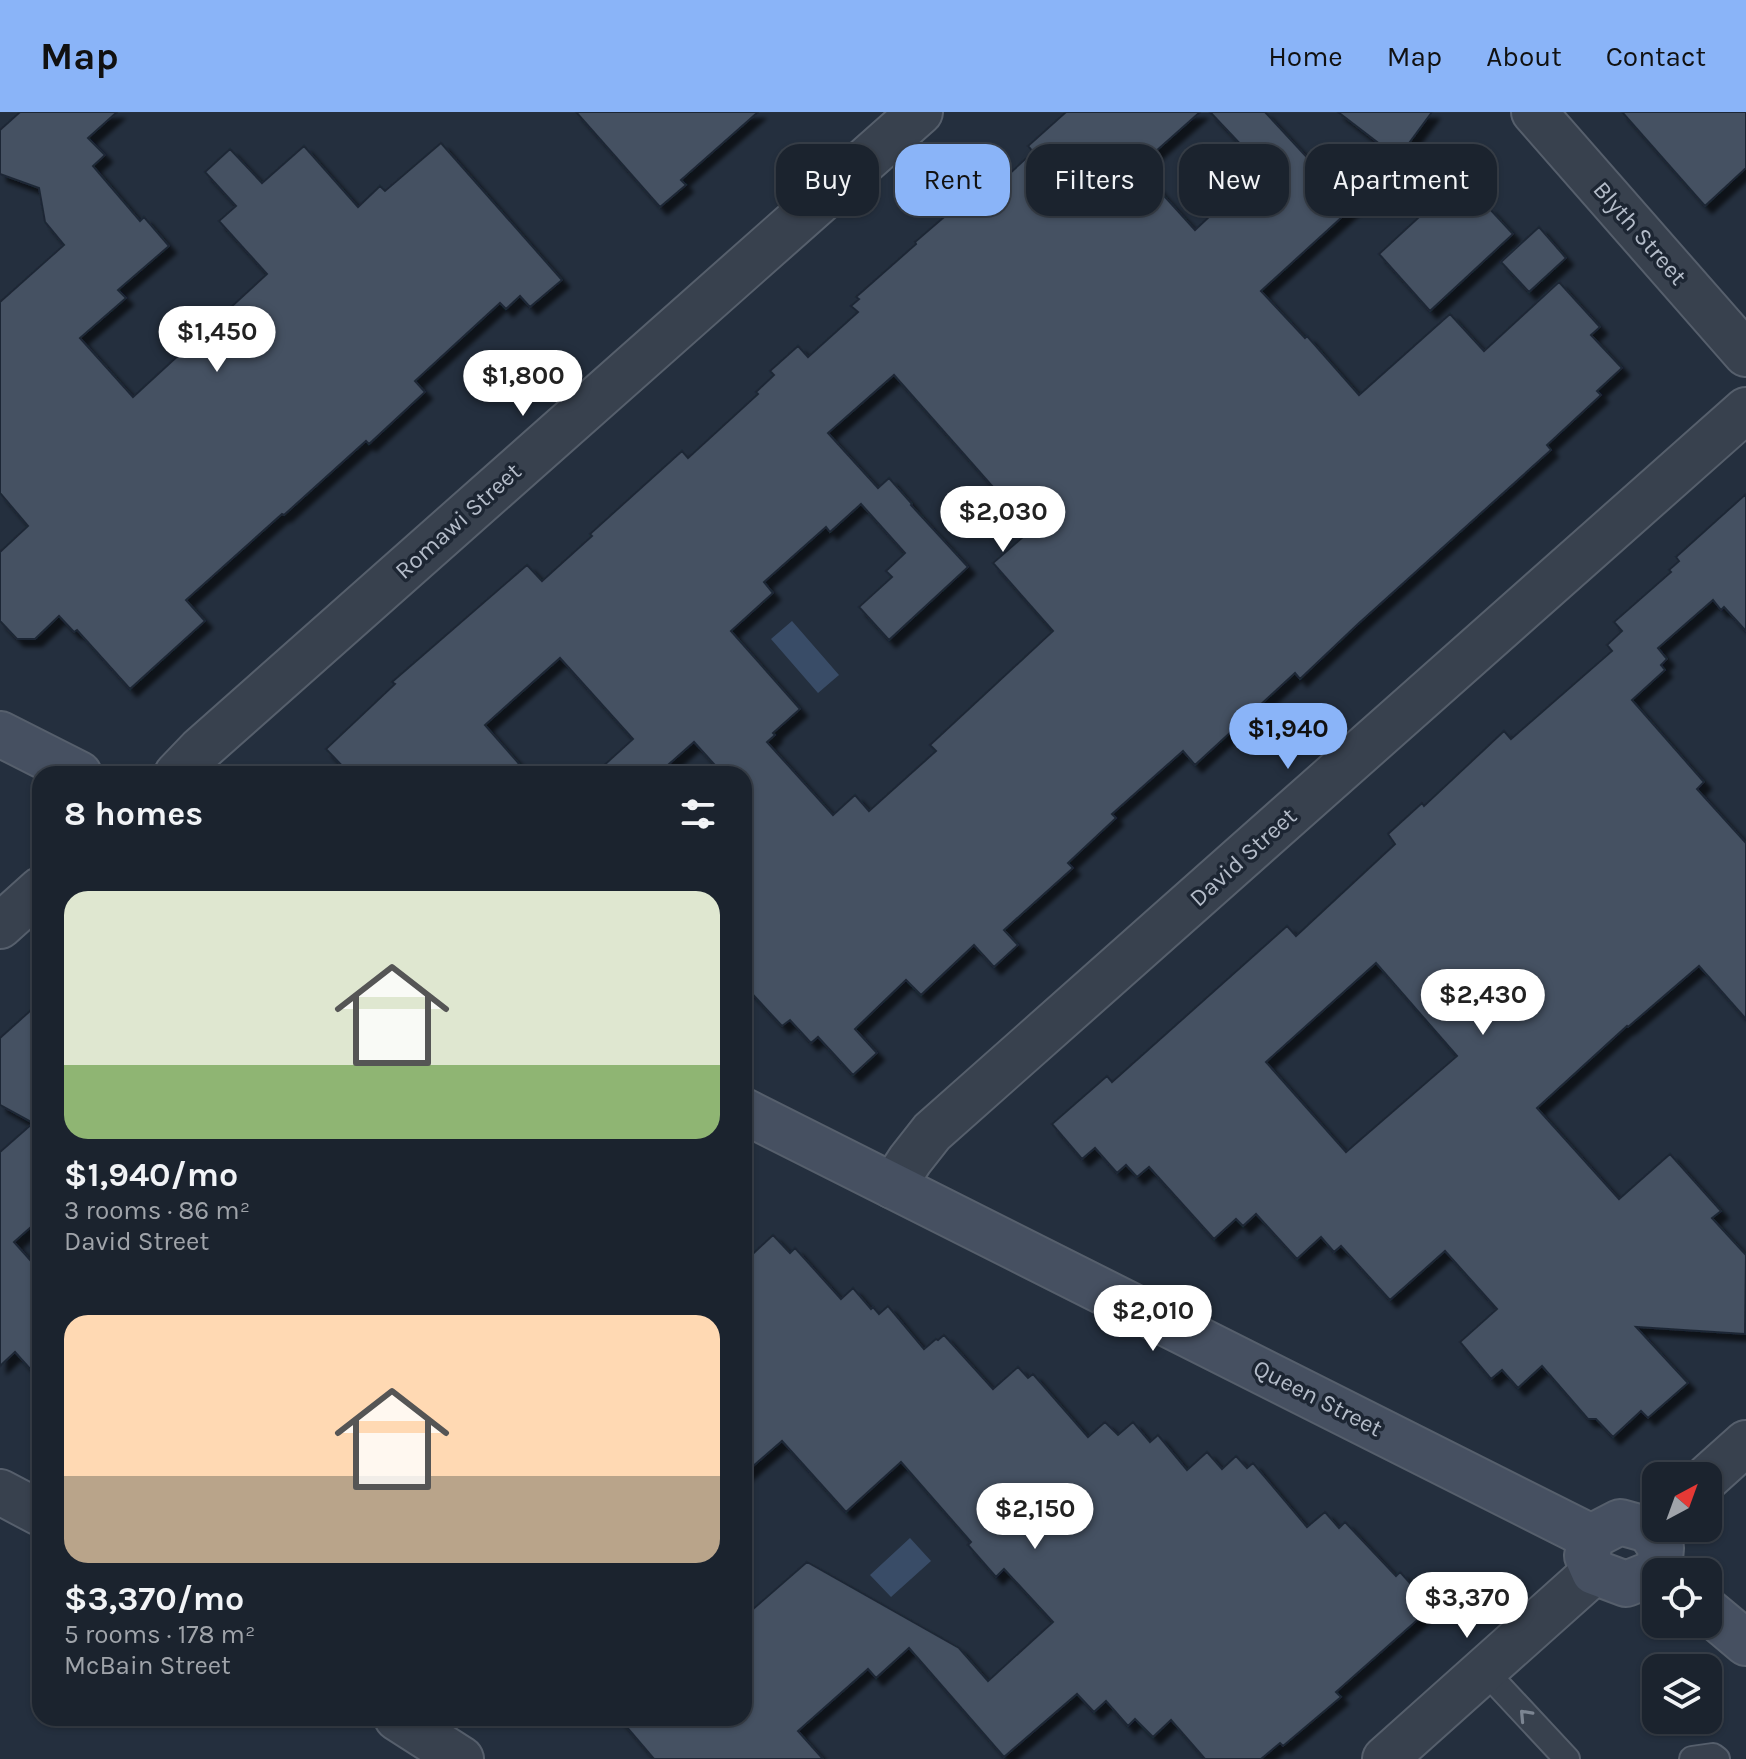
<!DOCTYPE html>
<meta charset="utf-8">
<style>
:root{--surface:#1b232e;--page:#282f3a;--text:#f1f3f6;--muted:#a0a4aa;--line:#39404a;--accent:#8ab4f8}
body{margin:0;font-family:Karla,sans-serif;background:var(--page);color:var(--text);height:100vh;display:flex;flex-direction:column;font-size:30px;white-space:nowrap}
*{box-sizing:border-box;margin:0}
p{font-size:26px;color:var(--muted)}
.icon{flex:none;width:44px;height:44px;fill:none;stroke:currentColor;stroke-width:2;stroke-linecap:round;stroke-linejoin:round}
.map{position:relative;flex:1;overflow:hidden}
.drawer{position:absolute;left:32px;top:654px;width:720px;height:960px;display:flex;flex-direction:column;background:var(--surface);border-radius:24px;box-shadow:0 2px 6px #0004,0 0 0 2px var(--line)}
.drawer>*{flex:none}
.top-card{position:absolute;left:776px;top:32px;width:760px;height:72px;display:flex;gap:16px}
.needle{width:52px;rotate:41deg}
.buttons{position:absolute;left:1642px;top:1350px;display:grid;gap:16px}
.buttons a{display:grid;place-items:center;width:80px;height:80px;border-radius:16px;background:var(--surface);box-shadow:0 2px 6px #0004,0 0 0 2px var(--line);font-size:40px}
.price{position:absolute;translate:-50% -68px;padding:0 18px;border-radius:28px;background:#fff;color:#222;font-size:26px;line-height:52px;filter:drop-shadow(0 2px 4px #0008)}
.price::after{content:'';position:absolute;left:50%;top:48px;width:24px;height:18px;margin-left:-12px;background:inherit;clip-path:polygon(0 0,100% 0,50% 100%)}
.price.on{background:var(--accent);color:#111}
ul{padding:0;list-style:none}
li{display:grid;align-content:center;gap:16px;height:424px;padding:0 32px}
li span{display:grid;place-items:center;height:248px;border-radius:24px;color:#555}
li>.icon{margin-inline-start:auto}
span .icon{width:144px;height:144px;fill:#fffc;stroke-width:1}
li b{font-size:34px}
h2{display:flex;justify-content:space-between;align-items:center;height:96px;padding:0 32px;font-size:34px}
.tag{padding:0 28px;border-radius:24px;background:var(--surface);box-shadow:0 2px 6px #0004,0 0 0 2px var(--line);font-size:28px;line-height:72px}
.tag.on{background:var(--accent);color:#111}
header{display:flex;align-items:center;gap:48px;box-sizing:border-box;height:112px;padding:0 40px;background:var(--accent);color:#111}
header strong{font-size:38px}
nav{display:flex;gap:44px;margin-inline-start:auto;font-size:28px}
.map>svg:first-child{display:block}
.water{fill:#394c67}
.building{fill:#455162;stroke:#1f2835;stroke-width:2;fill-rule:evenodd;filter:url(#shadow)}
.lines{fill:none;stroke-linecap:round;stroke-linejoin:round}
.service-casing{stroke:#565f6c;stroke-width:28}
.minor-casing{stroke:#565f6c;stroke-width:48}
.tertiary-casing{stroke:#565f6c;stroke-width:48}
.secondary-casing{stroke:#565f6c;stroke-width:48}
.service{stroke:#38414e;stroke-width:24}
.minor{stroke:#38414e;stroke-width:44}
.tertiary{stroke:#38414e;stroke-width:44}
.secondary{stroke:#465061;stroke-width:44}
.oneway{stroke:#7c8592}
.labels{text-anchor:middle;dominant-baseline:central;stroke-width:7;stroke-linejoin:round;paint-order:stroke}
.street-label{font-size:24px;fill:#b4bcc9;stroke:#1d2633}
</style>
<header>
<strong>Map</strong>
<nav><a>Home</a><a>Map</a><a>About</a><a>Contact</a></nav>
</header>
<div class="map">
<svg width="1746" height="1647" viewBox="0 0 1746 1647">
<defs>
<filter id="shadow"><feDropShadow dx="7" dy="7" stdDeviation="2" flood-color="#0009"/></filter>
</defs>
<rect width="100%" height="100%" fill="#242f3e"/>
<path class="water" d="M792 509 839 563 818 581 771 527Z
M910 1426 931 1449 891 1485 870 1463Z"/>
<path class="building" d="M20 0H117L88 26 105 43 93 54 140 109 144 105 169 134 118 178 126 186 80 226 133 285 267 162 219 109 236 94 205 60 230 37 262 71 304 34 358 95 380 74 385 79 441 31 562 168 530 195 520 184 506 197 500 191 415 269 425 280 369 332 366 329 284 403 282 402 186 488 205 509 130 577 77 518 74 520 59 504 35 527H17L0 509V440L28 414 0 381V190L64 133 45 110 39 76 0 62V18Z
M576 0H758L681 68 686 73 660 95Z
M1066 0H1200L1138 55 1195 118 1262 55 1210 0H1265L1353 95 1261 179 1305 226 1307 224 1359 283 1450 202 1484 239 1559 170 1600 215 1591 223 1622 256 1597 279 1601 283 1547 333 1551 338 1358 512 1300 567 1295 561 1195 653 1183 639 1112 702 1116 706 1068 751 1073 756 1004 818 1018 833 994 855 974 833 921 883 906 868 855 917 877 941 853 963 818 925 811 931 790 908 782 914 744 873V662H723L694 630 660 660 601 656 633 627 560 546 485 613 528 662H350L326 637 395 572 392 570 527 453 542 469 592 424 590 422 682 339 688 346 758 282 756 280 774 263 770 259 798 234 808 245 858 200 851 194 859 187 856 185 916 132 915 130 944 105 941 101 973 72 984 85 1033 40 1028 34ZM894 263 1031 418 993 451 1053 519 930 633 936 639 869 699 855 683 833 703 767 630 775 623 773 621 800 597 731 519 773 481 764 470 826 415 830 420 861 392 905 441 886 459 892 465 859 495 889 528 968 455 911 393 912 392 889 366 878 376 828 321Z
M1338 0H1432L1398 46Z
M1622 0H1746V56L1705 94Z
M1460 73 1484 99 1488 95 1513 122 1430 199 1379 142 1445 81 1448 84Z
M1539 115 1566 146 1529 180 1501 150Z
M1746 382V519L1724 495 1721 498 1713 488 1658 536 1667 547 1661 553 1665 558 1632 588 1704 670 1697 677 1746 731V907L1699 854 1628 915 1627 914 1537 996 1619 1087 1670 1042 1721 1099 1712 1106 1746 1143 1745 1222 1636 1215 1688 1271 1648 1306 1641 1299 1613 1325 1596 1307H1588L1542 1254 1518 1276 1502 1258 1491 1267 1460 1230 1497 1197 1445 1139 1390 1188 1341 1134 1334 1140 1321 1125 1297 1147 1256 1102 1243 1114 1236 1107 1214 1127 1149 1055 1137 1065 1126 1053 1117 1061 1095 1036 1082 1047 1052 1012 1107 964 1112 970 1287 814 1296 824 1395 732 1388 722 1422 691 1424 694 1504 619 1511 627 1612 539 1607 533 1622 519 1614 510 1671 460 1669 458 1679 449 1676 445ZM1376 851 1457 944 1346 1040 1266 950Z
M40 890V1107L14 1130 40 1159V1268L15 1240 0 1254V1040L33 1011 0 993V926Z
M773 1123 790 1141 795 1136 841 1187 853 1176 871 1197 873 1195 879 1202 888 1194 924 1237 936 1227 938 1228 944 1223 993 1277 1018 1255 1028 1266 1033 1262 1088 1325 1105 1310 1118 1323 1133 1310 1150 1330 1158 1323 1187 1358 1207 1340 1222 1357 1236 1344 1247 1356 1253 1351 1307 1415 1325 1400 1339 1416 1345 1410 1396 1464 1400 1460 1432 1495 1336 1580 1341 1585 1283 1634 1280 1631 1261 1647H1205L1171 1608 1153 1625 1135 1607 1128 1614 1106 1589 1094 1600 1077 1582 1004 1645 909 1536 876 1566 868 1557 798 1619 823 1647H654L619 1606H744V1505L807 1450 959 1536 988 1569 1053 1510 1004 1457 996 1465 968 1433 971 1430 901 1350 846 1400 782 1329 744 1362V1150Z"/>
<g class="lines">
<defs>
<path id="service" d="M1484 1558 1567 1647
M1692 1647 1713 1644 1717 1647"/>
<path id="minor" d="M177 662 200 638 920 0
M0 814 40 778
M893 1074 910 1048 932 1020 1746 298
M1708 1365 1746 1331
M1385 1647 1594 1460"/>
<path id="tertiary" d="M1534 0 1746 242
M0 1380 40 1401
M397 1606 461 1647"/>
<path id="secondary" d="M0 622 79 662
M744 999 1591 1425
M1656 1460 1626 1472 1594 1460 1587 1444 1591 1425 1620 1410 1649 1418 1661 1436 1659 1459 1656 1460
M1708 1499 1746 1531"/>
</defs>
<use href="#service" class="service-casing"/>
<use href="#minor" class="minor-casing"/>
<use href="#tertiary" class="tertiary-casing"/>
<use href="#secondary" class="secondary-casing"/>
<use href="#service" class="service"/>
<use href="#minor" class="minor"/>
<use href="#tertiary" class="tertiary"/>
<use href="#secondary" class="secondary"/>
</g>
<defs><path id="oneway-chevron" d="M-2-3.5L2.5 0L-2 3.5" fill="none" stroke-width="1.6" stroke-linecap="round" stroke-linejoin="round" transform="scale(2)"/></defs>
<use class="oneway" href="#oneway-chevron" transform="translate(1525 1603) rotate(-133)"/>
<g class="labels">
<g class="street-label">
<text transform="translate(1640 121) rotate(49)">Blyth Street</text>
<text transform="translate(458 409) rotate(-42)">Romawi Street</text>
<text transform="translate(1243 745) rotate(-42)">David Street</text>
<text transform="translate(1318 1286) rotate(27)">Queen Street</text>
</g>
</g>
</svg>
<div class="buttons">
<a><svg class="needle" viewBox="-14 -14 28 28"><path d="M0-13l5 13h-10z" fill="#e53935"/><path d="M0 13l5-13h-10z" fill="#a0a4aa"/></svg></a>
<a><svg class="icon" aria-label="locate" viewBox="0 0 24 24"><circle cx="12" cy="12" r="6"/><path d="M12 2v4M12 18v4M2 12h4M18 12h4"/></svg></a>
<a><svg class="icon" aria-label="layers" viewBox="0 0 24 24"><path d="M12 4l9 5-9 5-9-5zM3 14l9 5 9-5"/></svg></a>
</div>
<b class="price" style="left:217px;top:262px">$1,450</b>
<b class="price" style="left:523px;top:306px">$1,800</b>
<b class="price" style="left:1003px;top:442px">$2,030</b>
<b class="price on" style="left:1288px;top:659px">$1,940</b>
<b class="price" style="left:1483px;top:925px">$2,430</b>
<b class="price" style="left:1153px;top:1241px">$2,010</b>
<b class="price" style="left:1035px;top:1439px">$2,150</b>
<b class="price" style="left:1467px;top:1528px">$3,370</b>
<div class="top-card">
<a class="tag">Buy</a>
<a class="tag on">Rent</a>
<a class="tag">Filters</a>
<a class="tag">New</a>
<a class="tag">Apartment</a>
</div>
<section class="drawer">
<h2>8 homes<svg class="icon" aria-label="filters" viewBox="0 0 24 24"><path d="M4 7h16M4 17h16"/><circle cx="9" cy="7" r="2"/><circle cx="15" cy="17" r="2"/></svg></h2>
<ul>
<li><span style="background:linear-gradient(#dfe7d0 70%,#8fb573 0)"><svg class="icon" aria-label="home" viewBox="0 0 24 24"><path d="M3 11l9-7 9 7M6 9v11h12V9"/></svg></span><div><b>$1,940/mo</b><p>3 rooms · 86 m²</p><p>David Street</p></div></li>
<li><span style="background:linear-gradient(#ffd9b3 65%,#b9a48a 0)"><svg class="icon" aria-label="home" viewBox="0 0 24 24"><path d="M3 11l9-7 9 7M6 9v11h12V9"/></svg></span><div><b>$3,370/mo</b><p>5 rooms · 178 m²</p><p>McBain Street</p></div></li>
</ul>
</section>
</div>
